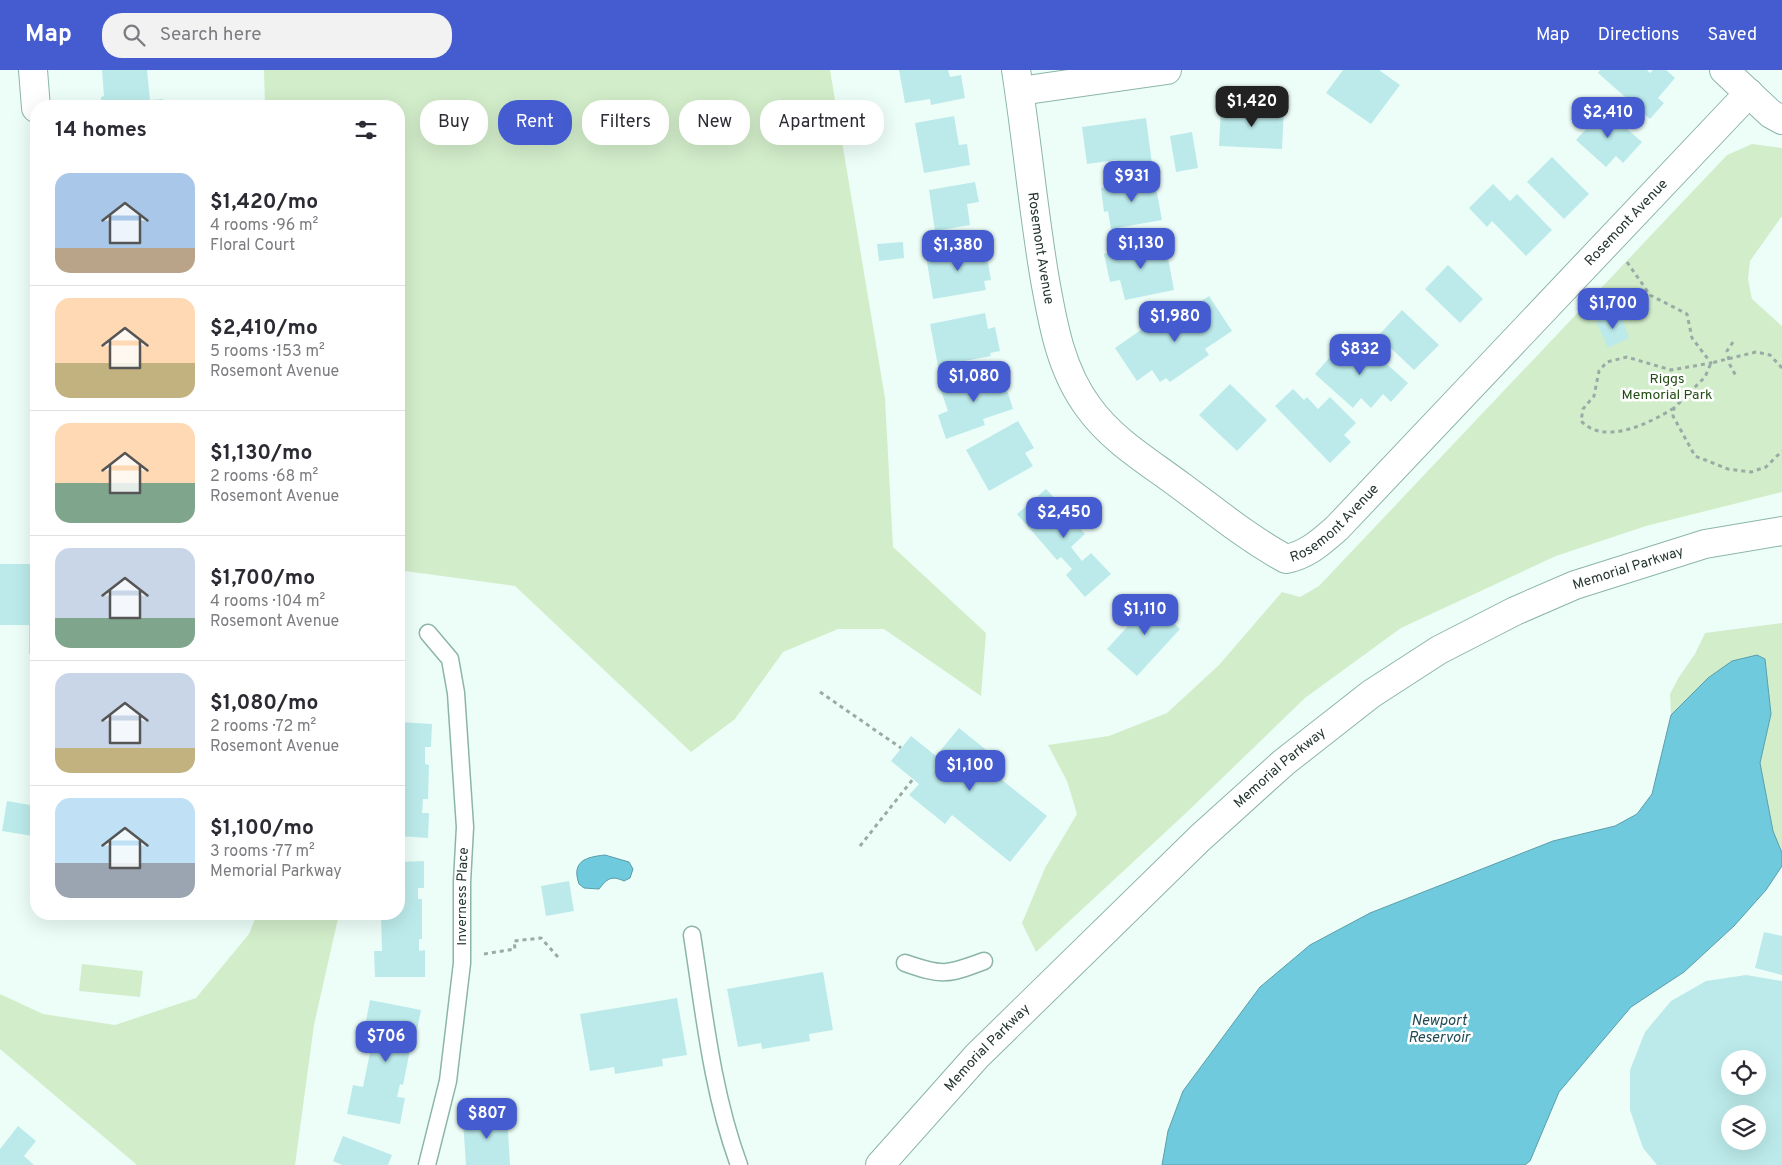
<!DOCTYPE html>
<meta charset="utf-8">
<style>
:root{--surface:#fff;--page:#f2f2f3;--text:#2b2b33;--muted:#7c7c81;--line:#e1e1e2;--accent:#455cd0}
body{margin:0;font-family:Overpass,sans-serif;background:var(--page);color:var(--text);height:100vh;display:flex;flex-direction:column;font-size:19px;white-space:nowrap}
*{box-sizing:border-box;margin:0}
p{font-size:16px;color:var(--muted)}
.icon{flex:none;width:28px;height:28px;fill:none;stroke:currentColor;stroke-width:2;stroke-linecap:round;stroke-linejoin:round}
.map{position:relative;flex:1;overflow:hidden}
.sheet{position:absolute;left:30px;top:30px;width:375px;height:820px;display:flex;flex-direction:column;background:var(--surface);border-radius:20px;box-shadow:0 5px 20px #0002}
.sheet>*{flex:none}
.top-card{position:absolute;left:420px;top:30px;width:475px;height:45px;display:flex;gap:10px}
.buttons{position:absolute;left:1721px;top:980px;display:grid;gap:10px}
.buttons a{display:grid;place-items:center;width:45px;height:45px;border-radius:50%;background:var(--surface);box-shadow:0 5px 20px #0002;font-size:25px}
.price{position:absolute;translate:-50% -42px;padding:0 11px;border-radius:10px;background:var(--accent);color:#fff;font-size:16px;line-height:32px;filter:drop-shadow(0 1px 2px #0008)}
.price::after{content:'';position:absolute;left:50%;top:30px;width:15px;height:11px;margin-left:-8px;background:inherit;clip-path:polygon(0 0,100% 0,50% 100%)}
.price.active{background:#222;color:#fff}
ul{padding:0;list-style:none}
li{display:flex;align-items:center;gap:15px;height:125px;padding:0 25px}
li+li{border-top:1px solid var(--line)}
li span{display:grid;place-items:center;flex:none;width:140px;height:100px;border-radius:15px;color:#555}
li>.icon{margin-inline-start:auto}
span .icon{width:60px;height:60px;fill:#fffc;stroke-width:1}
li b{font-size:21px}
h2{display:flex;justify-content:space-between;align-items:center;height:60px;padding:0 25px;font-size:21px}
.pill{padding:0 18px;border-radius:20px;background:var(--surface);box-shadow:0 5px 20px #0002;font-size:18px;line-height:45px}
.pill.active{background:var(--accent);color:#fff}
header{display:flex;align-items:center;gap:30px;box-sizing:border-box;height:70px;padding:0 25px;background:var(--accent);color:#fff}
header strong{font-size:24px}
nav{display:flex;gap:28px;margin-inline-start:auto;font-size:18px}
.search{width:350px;height:45px;background:var(--page);display:flex;align-items:center;gap:12px;box-sizing:border-box;padding:0 18px;border-radius:20px;color:var(--muted);font-size:19px}
.map>svg:first-child{display:block}
.green{fill:#d2edca}
.water{fill:#70cade;stroke:#5a9eaa}
.building{fill:#bceaea;fill-rule:evenodd}
.lines{fill:none;stroke-linecap:round;stroke-linejoin:round}
.lane-casing{stroke:#8cb5aa;stroke-width:19}
.street-casing{stroke:#8cb5aa;stroke-width:30}
.secondary-casing{stroke:#8cb5aa;stroke-width:30}
.path{stroke:#9aaba6;stroke-width:3;stroke-dasharray:4 4;stroke-linecap:butt}
.lane{stroke:#fff;stroke-width:16}
.street{stroke:#fff;stroke-width:28}
.secondary{stroke:#fff;stroke-width:28}
.labels{text-anchor:middle;dominant-baseline:central;stroke-width:5;stroke-linejoin:round;paint-order:stroke}
.street-label{font-size:14px;fill:#253631;stroke:#fff}
.park-label{font-size:14px;fill:#224c14;stroke:#fff}
.water-label{font-size:15px;font-style:italic;fill:#224b55;stroke:#fff}
</style>
<header>
<strong>Map</strong>
<div class="search"><svg class="icon" aria-label="search" viewBox="0 0 24 24"><circle cx="10" cy="10" r="6"/><path d="M15 15l6 6"/></svg>Search here</div>
<nav><a>Map</a><a>Directions</a><a>Saved</a></nav>
</header>
<div class="map">
<svg width="1782" height="1095" viewBox="0 0 1782 1095">
<rect width="100%" height="100%" fill="#edfef9"/>
<path class="green" d="M264 0H830L885 328 893 477 986 563 981 626 884 559H838L783 582 735 649 691 682 515 516 405 501 399 506V36H265Z
M1752 74 1782 78V146L1750 191 1748 209 1752 229 1782 256V422L1646 456 1556 486 1401 558 1305 628 1185 744 1036 882 1022 853 1045 798 1077 744 1067 711 1048 675 1109 666 1167 643 1219 595 1282 522 1300 527 1319 516 1727 85Z
M1782 553V783L1773 761 1760 693 1771 644 1765 589 1708 608 1671 645 1670 624 1679 607 1695 584 1705 563Z
M257 844H339L314 955 295 1095H137L0 979V924L43 944 115 955 196 928 249 864Z
M82 894 143 901 140 927 79 921Z"/>
<path class="water" d="M1757 585 1765 589 1771 644 1760 693 1773 761 1782 783V796L1766 820 1734 856 1684 902 1631 937 1559 1022 1530 1091 1525 1095H1162L1168 1061 1183 1021 1260 917 1310 875 1370 843 1553 771 1615 756 1637 744 1652 724 1671 645 1708 608 1732 591Z
M605 785 629 792 633 799 630 808 624 811C611 805 607 809 599 819L584 818 579 814C571 791 586 787 605 785Z"/>
<path class="building" d="M102 0H147L150 30 163 29 164 36H101V27L104 26Z
M899 0H948L950 7 961 5 965 28 931 35 930 29 905 33Z
M1343 0H1379L1400 15 1371 54 1326 23Z
M1600 0H1647L1650 3 1653 0H1666L1675 8 1658 28 1664 33 1650 49 1598 3Z
M1263 37 1284 38 1282 79 1219 76 1221 39 1263 41Z
M1604 39 1642 72 1623 93 1616 86 1606 97 1576 70Z
M954 46 959 75 967 74 970 95 924 103 915 53Z
M1146 48 1152 94 1117 98 1116 90 1087 94 1082 57Z
M1192 62 1198 98 1176 102 1170 66Z
M1552 87 1589 124 1564 149 1527 112Z
M1154 107 1162 150 1111 159 1108 141 1104 142 1101 118Z
M975 112 979 132 967 134 970 155 935 161 929 120Z
M1493 114 1510 131 1517 124 1552 160 1526 186 1492 151 1487 157 1469 138Z
M903 172 904 188 879 191 877 174Z
M1165 172 1174 220 1125 230 1120 210 1110 212 1104 184Z
M985 176 991 210 984 211 986 220 933 229 926 186Z
M1448 195 1483 229 1460 253 1425 219Z
M1209 226 1232 261 1205 279 1209 285 1170 312 1166 308 1160 312 1152 300 1137 311 1115 278 1151 253 1156 261Z
M1402 240 1439 275 1414 300 1378 266Z
M1620 242 1629 268 1608 278 1596 251Z
M985 243 988 259 995 257 1000 281 990 283 991 286 938 296 930 254Z
M1345 270 1364 286 1370 279 1408 313 1391 332 1383 324 1371 338 1361 328 1353 338 1315 304Z
M1000 298 1013 339 983 349 985 355 946 369 938 345 948 341 940 318Z
M1230 314 1267 350 1237 381 1199 345Z
M1293 319 1304 330 1307 327 1318 339 1330 327 1356 353 1344 365 1351 372 1330 393 1275 336Z
M1018 351 1034 378 1025 383 1033 396 989 421 966 380Z
M1046 419 1062 436 1069 430 1085 448 1077 455 1085 464 1071 477 1082 491 1091 483 1111 504 1085 527 1066 505 1072 499 1061 487 1057 490 1017 444Z
M0 494H36V584H29V555H0Z
M1157 524 1175 541 1168 548 1180 559 1137 606 1107 579Z
M399 652 432 654 431 677H425V694L429 695 428 729H423L422 743H429L428 768 399 766Z
M959 658 995 687 987 698 1047 746 1010 792 952 745 945 754 909 725 919 714 891 691 911 666 936 686Z
M7 731 36 736 33 766 2 761Z
M424 791V818H418V829H422V869H419V881L425 880V907H375L374 881H382L381 844H399V792Z
M569 811 574 841 546 846 541 816Z
M1764 862 1782 866V905L1755 898Z
M823 902 833 960 809 964 810 971 762 979 761 973 738 977 727 919Z
M1746 905 1782 911V1095H1657L1643 1078 1630 1040V1000L1645 962 1671 931 1706 911ZM1730 989H1758V1016H1730ZM1730 1044H1758V1071H1730Z
M677 928 687 985 662 989 663 996 615 1004 614 997 590 1001 580 944Z
M370 930 421 940 416 965 411 964 409 975H411L403 1015 400 1014 397 1027 405 1028 400 1054 347 1044 353 1015 363 1017 375 958 365 956Z
M507 1044 510 1095H466L463 1051 471 1050V1046Z
M18 1056 36 1071 24 1086 34 1095H0V1079Z
M343 1066 392 1085 388 1095H342L333 1091Z"/>
<g class="lines">
<defs>
<g id="lane">
<path d="M692 865C704 942 712 1022 739 1095"/>
<path d="M905 893C942 906 947 905 984 891"/>
<path id="s1" d="M427 1095 448 1011 462 893V812L465 757 456 623 450 589 428 563"/>
</g>
<g id="street">
<path d="M33 0 36 38"/>
<path id="s2" d="M1016 0C1027 70 1033 140 1045 210 1053 255 1061 301 1089 338 1113 371 1149 392 1181 416 1215 441 1249 469 1286 489 1307 485 1321 472 1337 458L1749 23"/>
<path d="M1724 0 1771 44 1782 50"/>
<path d="M1020 21 1167 0"/>
</g>
<g id="secondary">
<path id="s3" d="M880 1095 977 986 1200 768 1283 693 1371 624 1439 580 1515 541 1575 515 1705 474 1782 461"/>
</g>
</defs>
<use href="#lane" class="lane-casing"/>
<use href="#street" class="street-casing"/>
<use href="#secondary" class="secondary-casing"/>
<path class="path" d="M1627 192 1650 225 1687 244 1692 268 1711 293 1671 300 1627 287 1607 292 1599 301 1594 326 1583 339 1581 351C1605 376 1650 353 1674 338
M1733 272 1727 281 1730 295 1737 308
M1782 298 1770 285 1756 282 1711 293 1705 307 1674 338 1673 346 1695 386 1728 399 1751 402 1766 397 1782 381
M820 622 901 678
M860 776 913 709
M484 884 515 879 514 871 541 868 558 887"/>
<use href="#lane" class="lane"/>
<use href="#street" class="street"/>
<use href="#secondary" class="secondary"/>
</g>
<g class="labels">
<g class="street-label">
<text stroke="none"><textPath href="#s2" startOffset="1079">Rosemont Avenue</textPath></text>
<text stroke="none"><textPath href="#s2" startOffset="180">Rosemont Avenue</textPath></text>
<text stroke="none"><textPath href="#s2" startOffset="659">Rosemont Avenue</textPath></text>
<text stroke="none"><textPath href="#s3" startOffset="969">Memorial Parkway</textPath></text>
<text stroke="none"><textPath href="#s3" startOffset="564">Memorial Parkway</textPath></text>
<text stroke="none"><textPath href="#s1" startOffset="272">Inverness Place</textPath></text>
<text stroke="none"><textPath href="#s3" startOffset="159">Memorial Parkway</textPath></text>
</g>
<g class="park-label">
<text x="1667" y="309">Riggs<tspan x="1667" dy="16">Memorial Park</tspan></text>
</g>
<g class="water-label">
<text x="1439" y="951">Newport<tspan x="1439" dy="17">Reservoir</tspan></text>
</g>
</g>
</svg>
<div class="buttons">
<a><svg class="icon" aria-label="locate" viewBox="0 0 24 24"><circle cx="12" cy="12" r="6"/><path d="M12 2v4M12 18v4M2 12h4M18 12h4"/></svg></a>
<a><svg class="icon" aria-label="layers" viewBox="0 0 24 24"><path d="M12 4l9 5-9 5-9-5zM3 14l9 5 9-5"/></svg></a>
</div>
<b class="price active" style="left:1252px;top:58px">$1,420</b>
<b class="price" style="left:1608px;top:69px">$2,410</b>
<b class="price" style="left:1132px;top:133px">$931</b>
<b class="price" style="left:1141px;top:200px">$1,130</b>
<b class="price" style="left:958px;top:202px">$1,380</b>
<b class="price" style="left:1613px;top:260px">$1,700</b>
<b class="price" style="left:1175px;top:273px">$1,980</b>
<b class="price" style="left:1360px;top:306px">$832</b>
<b class="price" style="left:974px;top:333px">$1,080</b>
<b class="price" style="left:1064px;top:469px">$2,450</b>
<b class="price" style="left:1145px;top:566px">$1,110</b>
<b class="price" style="left:970px;top:722px">$1,100</b>
<b class="price" style="left:386px;top:993px">$706</b>
<b class="price" style="left:487px;top:1070px">$807</b>
<div class="top-card">
<a class="pill">Buy</a>
<a class="pill active">Rent</a>
<a class="pill">Filters</a>
<a class="pill">New</a>
<a class="pill">Apartment</a>
</div>
<section class="sheet">
<h2>14 homes<svg class="icon" aria-label="filters" viewBox="0 0 24 24"><path d="M4 7h16M4 17h16"/><circle cx="9" cy="7" r="2"/><circle cx="15" cy="17" r="2"/></svg></h2>
<ul>
<li><span style="background:linear-gradient(#a9c7e8 75%,#b9a48a 0)"><svg class="icon" aria-label="home" viewBox="0 0 24 24"><path d="M3 11l9-7 9 7M6 9v11h12V9"/></svg></span><div><b>$1,420/mo</b><p>4 rooms · 96 m²</p><p>Floral Court</p></div></li>
<li><span style="background:linear-gradient(#ffd9b3 65%,#c2b280 0)"><svg class="icon" aria-label="home" viewBox="0 0 24 24"><path d="M3 11l9-7 9 7M6 9v11h12V9"/></svg></span><div><b>$2,410/mo</b><p>5 rooms · 153 m²</p><p>Rosemont Avenue</p></div></li>
<li><span style="background:linear-gradient(#ffd9b3 60%,#7fa58c 0)"><svg class="icon" aria-label="home" viewBox="0 0 24 24"><path d="M3 11l9-7 9 7M6 9v11h12V9"/></svg></span><div><b>$1,130/mo</b><p>2 rooms · 68 m²</p><p>Rosemont Avenue</p></div></li>
<li><span style="background:linear-gradient(#c9d6e8 70%,#7fa58c 0)"><svg class="icon" aria-label="home" viewBox="0 0 24 24"><path d="M3 11l9-7 9 7M6 9v11h12V9"/></svg></span><div><b>$1,700/mo</b><p>4 rooms · 104 m²</p><p>Rosemont Avenue</p></div></li>
<li><span style="background:linear-gradient(#c9d6e8 75%,#c2b280 0)"><svg class="icon" aria-label="home" viewBox="0 0 24 24"><path d="M3 11l9-7 9 7M6 9v11h12V9"/></svg></span><div><b>$1,080/mo</b><p>2 rooms · 72 m²</p><p>Rosemont Avenue</p></div></li>
<li><span style="background:linear-gradient(#bfe0f5 65%,#9aa5b1 0)"><svg class="icon" aria-label="home" viewBox="0 0 24 24"><path d="M3 11l9-7 9 7M6 9v11h12V9"/></svg></span><div><b>$1,100/mo</b><p>3 rooms · 77 m²</p><p>Memorial Parkway</p></div></li>
</ul>
</section>
</div>
